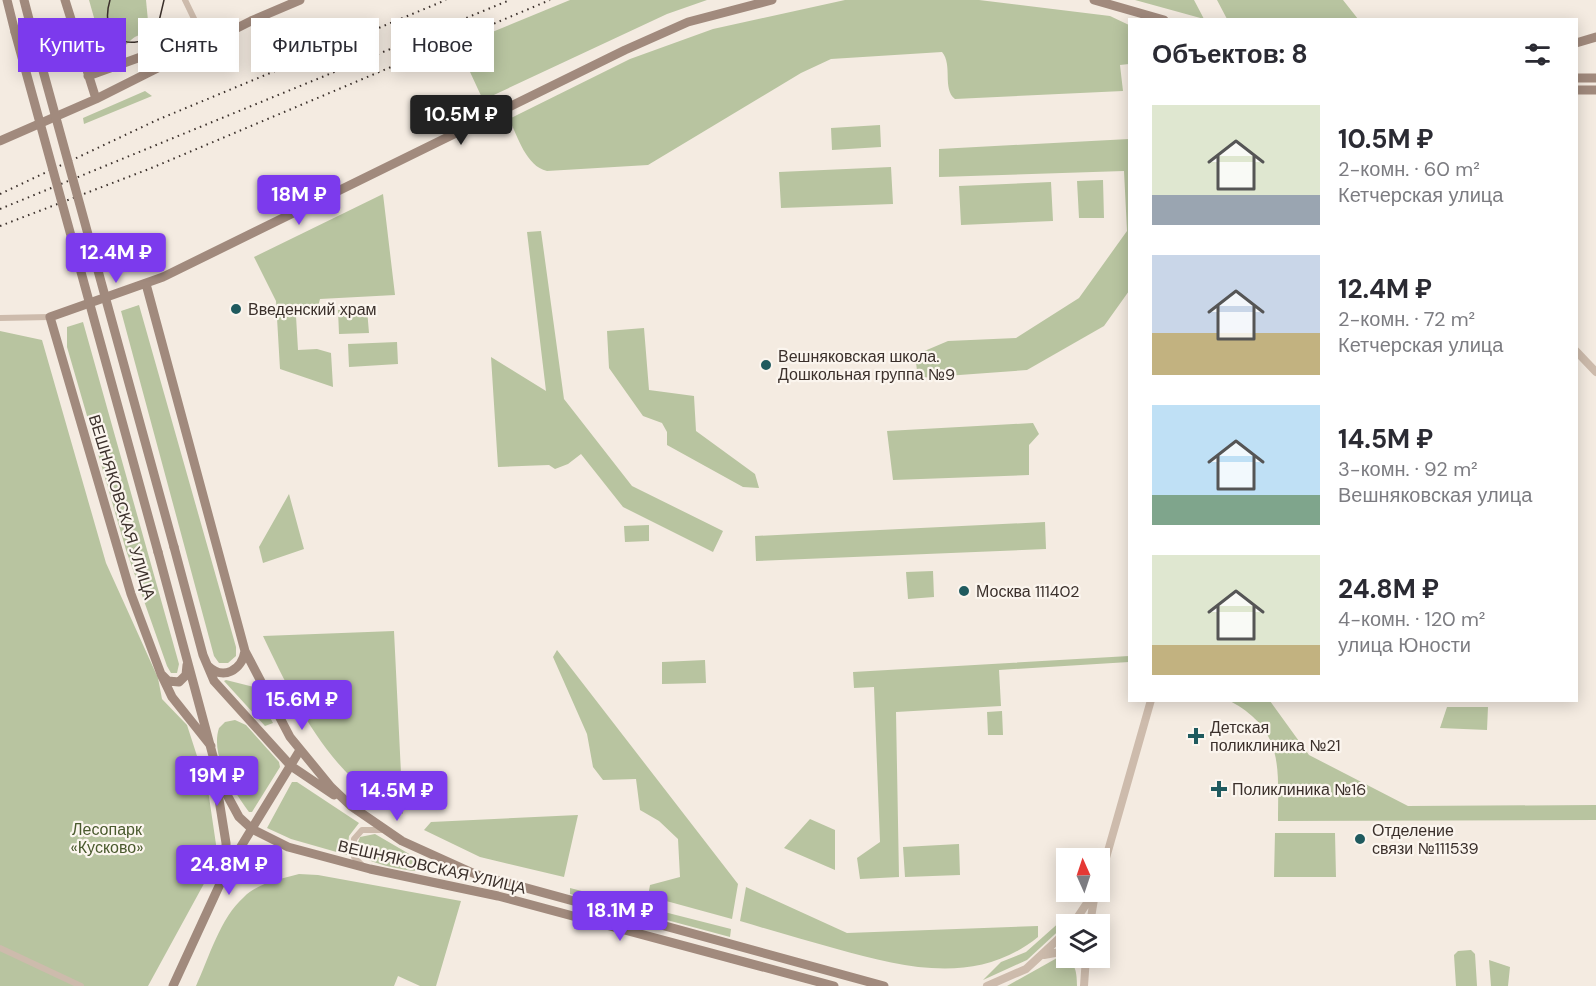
<!DOCTYPE html>
<html lang="ru">
<meta charset="utf-8">
<style>
:root{--surface:#fff;--page:#f7f7f7;--text:#2b2b33;--muted:#7c7c81;--accent:#7c3aed}
body{margin:0;font-family:"DM Sans",sans-serif;background:var(--page);color:var(--text);height:100vh;display:flex;flex-direction:column;font-size:22px;white-space:nowrap}
*{box-sizing:border-box;margin:0}
p{font-size:20px;color:var(--muted)}
.icon{flex:none;width:33px;height:33px;fill:none;stroke:currentColor;stroke-width:2;stroke-linecap:round;stroke-linejoin:round}
.map{position:relative;flex:1;overflow:hidden}
.sheet{position:absolute;left:1128px;top:18px;width:450px;height:684px;display:flex;flex-direction:column;background:var(--surface);border-radius:0px;box-shadow:0 3px 15px #0003}
.sheet>*{flex:none}
.top-card{position:absolute;left:18px;top:18px;width:570px;height:54px;display:flex;gap:12px}
.needle{width:39px;rotate:357deg}
.fabs{position:absolute;left:1056px;top:848px;display:grid;gap:12px}
.fabs a{display:grid;place-items:center;width:54px;height:54px;border-radius:0px;background:var(--surface);box-shadow:0 3px 15px #0003;font-size:30px}
.price{position:absolute;translate:-50% -51px;padding:0 14px;border-radius:6px;background:var(--accent);color:#fff;font-size:20px;line-height:39px;filter:drop-shadow(0 2px 3px #0008)}
.price::after{content:'';position:absolute;left:50%;top:36px;width:18px;height:14px;margin-left:-9px;background:inherit;clip-path:polygon(0 0,100% 0,50% 100%)}
.price.current{background:#222;color:#fff}
ul{padding:0;list-style:none}
li{display:flex;align-items:center;gap:18px;height:150px;padding:0 24px}
li span{display:grid;place-items:center;flex:none;width:168px;height:120px;border-radius:0px;color:#555}
li>.icon{margin-inline-start:auto}
span .icon{width:72px;height:72px;fill:#fffc;stroke-width:1}
li b{font-size:26px}
h2{display:flex;justify-content:space-between;align-items:center;height:72px;padding:0 24px;font-size:26px}
.chip{padding:0 21px;border-radius:0px;background:var(--surface);box-shadow:0 3px 15px #0003;font-size:21px;line-height:54px}
.chip.current{background:var(--accent);color:#fff}
.map>svg:first-child{display:block}
.green{fill:#b8c4a0}
.lines{fill:none;stroke-linecap:round;stroke-linejoin:round}
.minor{stroke:#cdbbac;stroke-width:6}
.tertiary{stroke:#cdbbac;stroke-width:8}
.secondary{stroke:#a18a7d;stroke-width:9}
.tram{stroke:#3b302b;stroke-width:1.5}
.rail{stroke:#3b302b;stroke-width:2;stroke-dasharray:1.5 4.5;stroke-linecap:butt}
.secondary-bridge{stroke:#a18a7d;stroke-width:9}
.poi-dot{fill:#1f5a5e;stroke:#fbf5ee;stroke-width:2}
.labels{text-anchor:middle;dominant-baseline:central;stroke-width:4.5;stroke-linejoin:round;paint-order:stroke}
.poi-label{font-size:16px;fill:#3b302b;stroke:#fbf5ee;text-anchor:start}
.street-label{font-size:16px;fill:#3b302b;stroke:#fbf5ee}
.park-label{font-size:16px;fill:#4a5a2e;stroke:#fbf5ee}
</style>
<div class="map">
<svg width="1596" height="986" viewBox="0 0 1596 986">
<rect width="100%" height="100%" fill="#f4ebe1"/>
<path class="green" d="M89 0H146L148 21 145 32C140 35 135 36 131 40 121 49 119 56 104 53Z
M570 0H707L667 14 483 100 458 46Z
M845 0H979L1110 16 1129 25V64L1120 65 1123 91 955 99C942 89 953 65 942 52L831 59 801 73 648 165 547 171C526 166 518 137 509 119L630 59 713 29Z
M1135 0H1194L1204 19Z
M1217 0H1343L1358 19H1227Z
M145 91 152 96 84 124 83 118Z
M880 125 881 147 832 150 831 128Z
M1129 139V291L1104 326 1027 370 918 378 915 355 948 341 1016 338 1079 298 1127 231 1124 171 939 177V149Z
M891 167 893 204 781 208 779 172Z
M1103 180 1104 218H1079L1077 181Z
M1051 182 1053 221 961 225 959 186Z
M383 194 395 295 320 299 316 315 296 316 298 350 317 349 331 353 333 387 280 369 276 301 254 257Z
M541 231 564 399 632 486 723 531 713 552 623 507 581 454 568 464 555 469 549 465 498 467 491 357 546 391 527 232Z
M139 305 236 647V656L228 663H219L214 656 121 311Z
M367 309 369 333 339 334 338 310Z
M83 322 179 664 177 673H171L167 666 126 550 67 347V327Z
M644 328 649 390 694 396 696 431 755 474 759 488 743 487 667 445V432L662 423 643 416 609 368 607 331Z
M0 331 42 340 106 563 158 678 162 699 187 725 208 790 218 858 148 986H0Z
M397 342 398 364 349 367 348 344Z
M1033 423 1039 434 1029 445V475L893 480 887 431Z
M289 494 304 549 263 563 259 547Z
M1045 522 1046 549 756 561 755 536Z
M649 525V541L625 542 624 526Z
M933 571 934 597 908 599 906 572Z
M394 631 403 814C393 807 381 802 371 795 320 755 290 693 263 636Z
M557 650 738 884 732 919 648 896 650 885 680 877 678 839 659 821 640 810 636 779 603 780 593 767 587 734 553 657Z
M1129 656V662L999 670 1001 706 896 712 899 877 860 879 857 858 880 842 874 687 854 688 853 672Z
M705 660 706 683 662 684V662Z
M226 680 254 687 273 723 265 726 224 681Z
M1230 701H1270L1309 755 1408 806 1596 805V820L1278 821C1278 767 1284 730 1230 701Z
M1447 707H1488L1487 730 1440 728Z
M1002 711 1003 735H988L987 712Z
M235 720 246 725 279 762 280 767 252 812H249C233 790 210 756 219 728L225 722Z
M292 782H297L359 823 349 836 347 855 291 839 267 828Z
M578 815 564 877 480 857 424 830 431 822Z
M810 819 835 830V870L784 848Z
M1275 833H1335L1336 877H1274Z
M375 834 423 862 424 870C413 874 370 863 360 856L357 845 360 837Z
M959 844 960 875 905 877 903 847Z
M299 874 318 875 461 901 436 986H420L398 976 394 986H196C209 958 220 918 244 897 258 883 280 879 299 874Z
M746 887 847 933 1038 926V937C977 986 906 968 837 949 805 940 773 931 740 921Z
M570 888 731 929 730 937 570 894Z
M1062 920 1067 923 1027 960 983 980 1001 962 1026 952Z
M1471 950 1475 954 1477 986H1456L1454 955 1458 951Z
M1057 958C1075 958 1077 970 1077 986H1007Z
M1489 960 1510 967 1508 986H1491Z"/>
<g class="lines">
<path class="minor" d="M185 0 201 33 222 35
M0 318 50 317
M363 866 354 857V839L362 830H383
M0 948 81 986"/>
<path class="tertiary" d="M1576 351 1596 372
M1100 879 1151 700
M1073 924 1095 891
M1090 924 1094 899
M1044 955 1066 951
M987 986 1026 969 1066 932
M1084 986 1086 957"/>
<path class="secondary" d="M7 0 15 32
M24 0 31 27
M65 0 96 99
M1094 0 1164 20
M1576 43 1596 37
M88 76 149 54 209 38
M1576 78H1596
M1576 90H1596
M0 141 96 99 251 21 300 0
M146 284 245 651 290 737 331 787 351 806 402 841 475 874 884 986
M174 547 203 655 214 681 291 766 334 795
M158 552 220 782 239 817 252 829 288 847 370 869 498 896 834 986
M208 666C223 681 242 670 245 651
M162 675 168 681 179 682 186 675 187 665
M211 746 172 697 161 674 131 594 50 317 163 277 625 50 688 22 772 0
M216 781 226 843V869
M173 986 226 871 300 750"/>
<path class="tram" d="M110 0C99 36 126 54 156 34L164 0"/>
<path class="rail" d="M0 194 157 120 446 0
M0 209 510 0
M0 226 149 169 550 0"/>
<path class="secondary-bridge" d="M31 27 174 547
M15 32 158 552"/>
</g>
<g class="poi-dot">
<circle cx="236" cy="309" r="6"/>
<circle cx="766" cy="365" r="6"/>
<circle cx="964" cy="591" r="6"/>
<path d="M1193 727h6v6h6v6h-6v6h-6v-6h-6v-6h6z"/>
<path d="M1216 780h6v6h6v6h-6v6h-6v-6h-6v-6h6z"/>
<circle cx="1360" cy="839" r="6"/>
</g>
<g class="labels">
<g class="poi-label">
<text x="248" y="309">Введенский храм</text>
<text x="778" y="356">Вешняковская школа.<tspan x="778" dy="18">Дошкольная группа №9</tspan></text>
<text x="976" y="591">Москва 111402</text>
<text x="1210" y="727">Детская<tspan x="1210" dy="18">поликлиника №21</tspan></text>
<text x="1232" y="789">Поликлиника №16</text>
<text x="1372" y="830">Отделение<tspan x="1372" dy="18">связи №111539</tspan></text>
</g>
<g class="street-label">
<text transform="translate(122 507) rotate(73)">ВЕШНЯКОВСКАЯ УЛИЦА</text>
<text transform="translate(432 867) rotate(13)">ВЕШНЯКОВСКАЯ УЛИЦА</text>
</g>
<g class="park-label">
<text x="107" y="829">Лесопарк<tspan x="107" dy="18">«Кусково»</tspan></text>
</g>
</g>
</svg>
<div class="fabs">
<a><svg class="needle" viewBox="-14 -14 28 28"><path d="M0-13l5 13h-10z" fill="#e53935"/><path d="M0 13l5-13h-10z" fill="#7c7c81"/></svg></a>
<a><svg class="icon" aria-label="layers" viewBox="0 0 24 24"><path d="M12 4l9 5-9 5-9-5zM3 14l9 5 9-5"/></svg></a>
</div>
<b class="price current" style="left:461px;top:146px">10.5M ₽</b>
<b class="price" style="left:299px;top:226px">18M ₽</b>
<b class="price" style="left:116px;top:284px">12.4M ₽</b>
<b class="price" style="left:302px;top:731px">15.6M ₽</b>
<b class="price" style="left:217px;top:807px">19M ₽</b>
<b class="price" style="left:397px;top:822px">14.5M ₽</b>
<b class="price" style="left:229px;top:896px">24.8M ₽</b>
<b class="price" style="left:620px;top:942px">18.1M ₽</b>
<div class="top-card">
<a class="chip current">Купить</a>
<a class="chip">Снять</a>
<a class="chip">Фильтры</a>
<a class="chip">Новое</a>
</div>
<section class="sheet">
<h2>Объектов: 8<svg class="icon" aria-label="filters" viewBox="0 0 24 24"><path d="M4 7h16M4 17h16"/><circle cx="9" cy="7" r="2"/><circle cx="15" cy="17" r="2"/></svg></h2>
<ul>
<li><span style="background:linear-gradient(#dfe7d0 75%,#9aa5b1 0)"><svg class="icon" aria-label="home" viewBox="0 0 24 24"><path d="M3 11l9-7 9 7M6 9v11h12V9"/></svg></span><div><b>10.5M ₽</b><p>2-комн. · 60 m²</p><p>Кетчерская улица</p></div></li>
<li><span style="background:linear-gradient(#c9d6e8 65%,#c2b280 0)"><svg class="icon" aria-label="home" viewBox="0 0 24 24"><path d="M3 11l9-7 9 7M6 9v11h12V9"/></svg></span><div><b>12.4M ₽</b><p>2-комн. · 72 m²</p><p>Кетчерская улица</p></div></li>
<li><span style="background:linear-gradient(#bfe0f5 75%,#7fa58c 0)"><svg class="icon" aria-label="home" viewBox="0 0 24 24"><path d="M3 11l9-7 9 7M6 9v11h12V9"/></svg></span><div><b>14.5M ₽</b><p>3-комн. · 92 m²</p><p>Вешняковская улица</p></div></li>
<li><span style="background:linear-gradient(#dfe7d0 75%,#c2b280 0)"><svg class="icon" aria-label="home" viewBox="0 0 24 24"><path d="M3 11l9-7 9 7M6 9v11h12V9"/></svg></span><div><b>24.8M ₽</b><p>4-комн. · 120 m²</p><p>улица Юности</p></div></li>
</ul>
</section>
</div>
